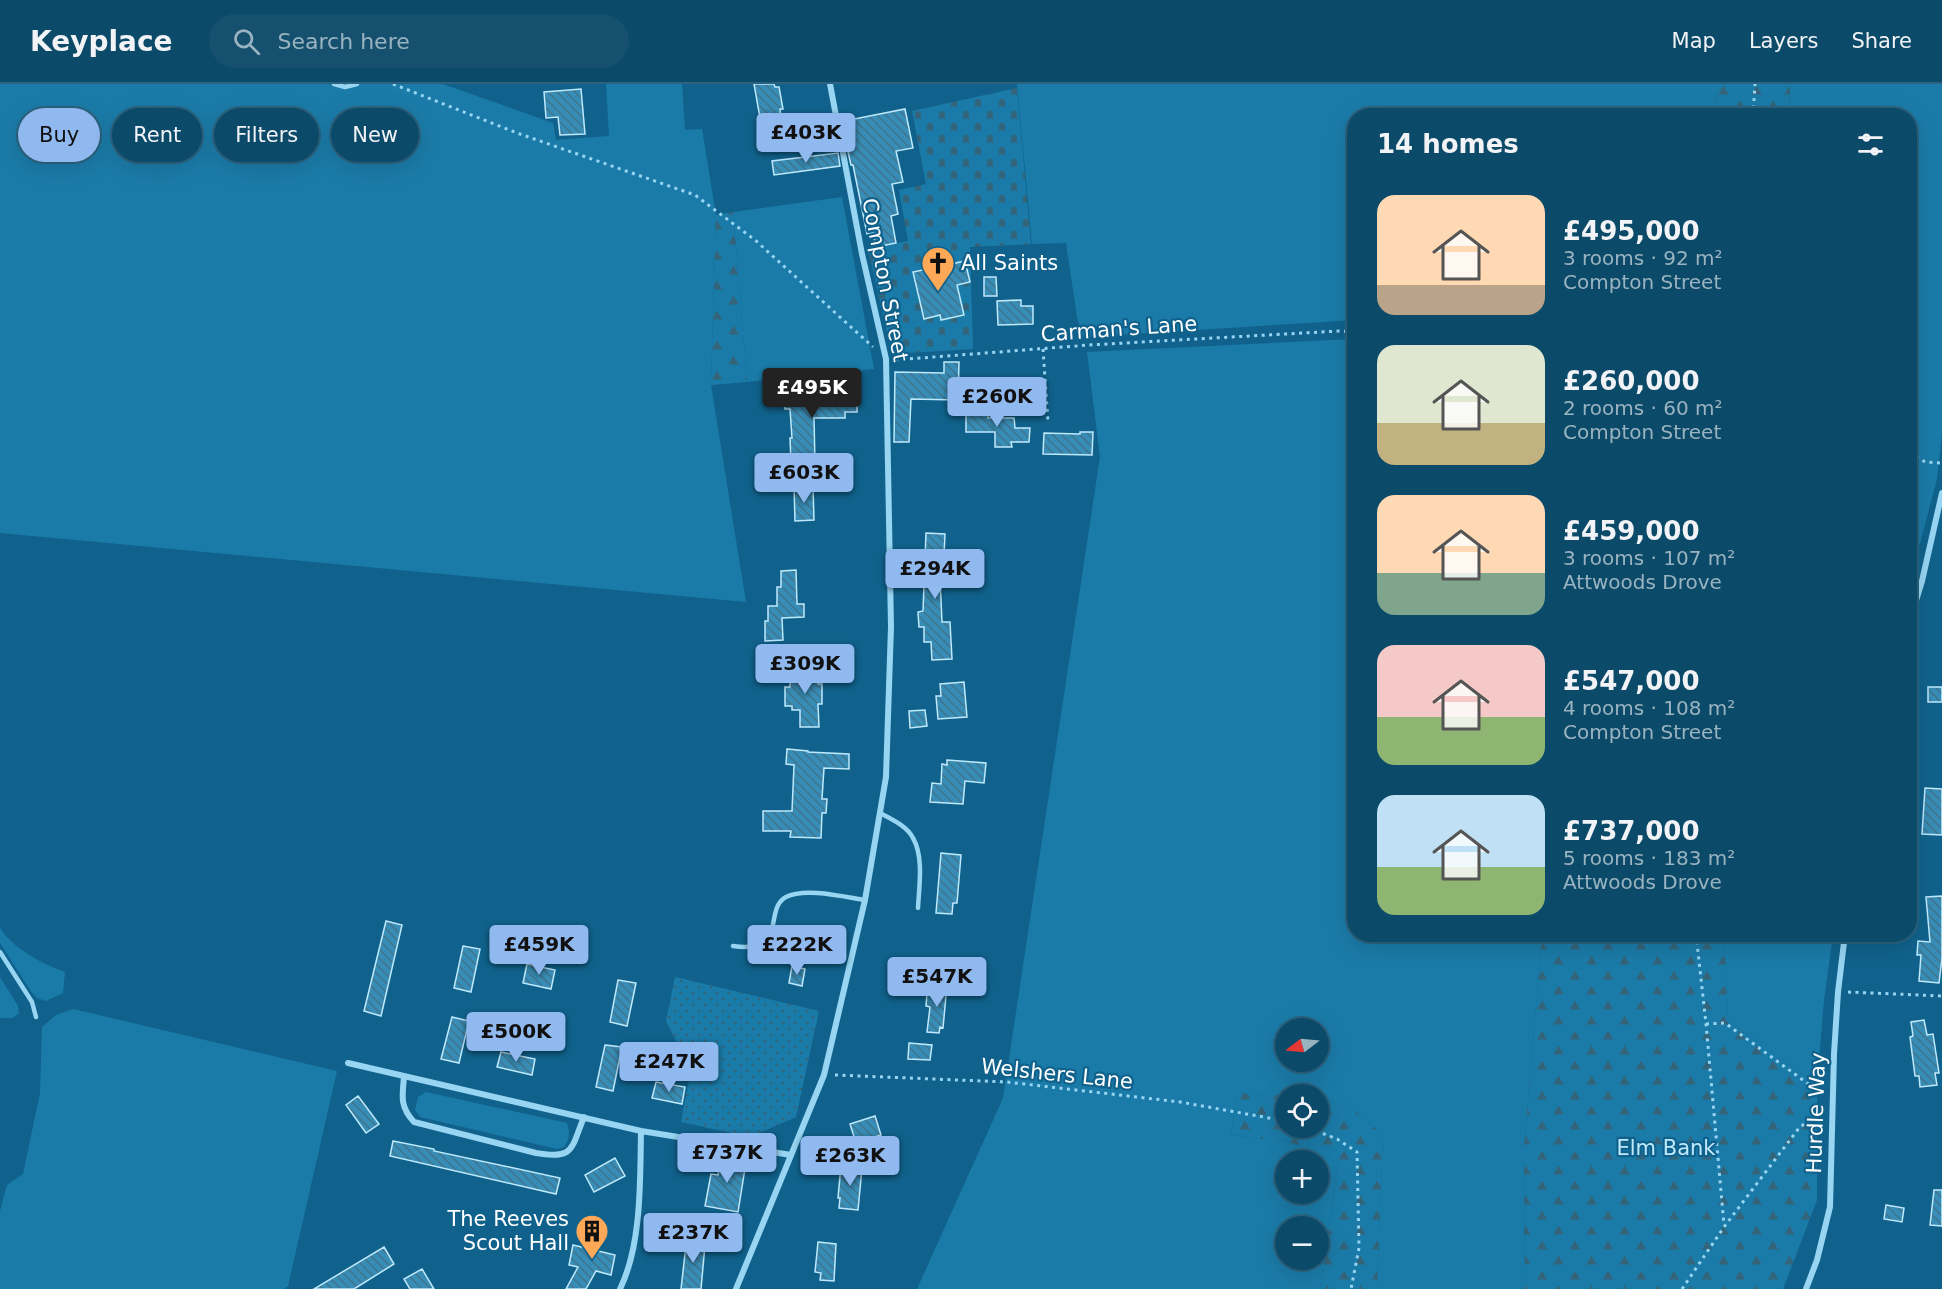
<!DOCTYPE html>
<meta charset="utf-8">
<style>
:root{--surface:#0c4a69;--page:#15516f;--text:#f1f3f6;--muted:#9ab3c0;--line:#2c627d;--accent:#90b9f0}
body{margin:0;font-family:"DejaVu Sans",sans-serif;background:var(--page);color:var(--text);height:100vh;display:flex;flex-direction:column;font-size:22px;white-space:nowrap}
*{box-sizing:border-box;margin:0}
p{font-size:20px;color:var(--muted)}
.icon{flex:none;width:33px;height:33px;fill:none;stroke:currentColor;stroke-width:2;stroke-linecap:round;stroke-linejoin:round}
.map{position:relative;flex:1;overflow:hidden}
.panel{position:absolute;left:1347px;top:24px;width:570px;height:834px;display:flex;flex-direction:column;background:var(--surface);border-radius:24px;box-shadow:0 6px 24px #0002,0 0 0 2px var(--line)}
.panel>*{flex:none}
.banner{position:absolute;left:18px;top:24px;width:570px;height:54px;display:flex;gap:12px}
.needle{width:39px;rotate:254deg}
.fabs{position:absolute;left:1275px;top:934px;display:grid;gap:12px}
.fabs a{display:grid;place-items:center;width:54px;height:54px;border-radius:50%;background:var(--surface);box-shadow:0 6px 24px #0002,0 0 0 2px var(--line);font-size:30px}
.price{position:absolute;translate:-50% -51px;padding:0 14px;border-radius:6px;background:var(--accent);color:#111;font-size:20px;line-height:39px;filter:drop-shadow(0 2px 3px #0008)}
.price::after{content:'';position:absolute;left:50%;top:36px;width:18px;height:14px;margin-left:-9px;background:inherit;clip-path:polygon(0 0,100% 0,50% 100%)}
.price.on{background:#222;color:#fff}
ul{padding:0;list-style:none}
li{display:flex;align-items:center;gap:18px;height:150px;padding:0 30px}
li span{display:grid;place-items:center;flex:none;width:168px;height:120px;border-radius:18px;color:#555}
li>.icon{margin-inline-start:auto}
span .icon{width:72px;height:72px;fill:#fffc;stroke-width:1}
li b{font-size:26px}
h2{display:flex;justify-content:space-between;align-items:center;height:72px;padding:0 30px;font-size:26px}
.pill{padding:0 21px;border-radius:27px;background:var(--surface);box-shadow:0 6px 24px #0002,0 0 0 2px var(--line);font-size:21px;line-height:54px}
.pill.on{background:var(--accent);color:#111}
header{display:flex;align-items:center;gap:36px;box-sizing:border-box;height:84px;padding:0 30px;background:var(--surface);border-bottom:2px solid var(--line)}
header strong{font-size:28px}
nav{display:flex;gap:33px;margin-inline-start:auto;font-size:21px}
.search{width:420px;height:54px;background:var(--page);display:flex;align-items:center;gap:15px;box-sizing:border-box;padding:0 21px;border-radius:33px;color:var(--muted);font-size:22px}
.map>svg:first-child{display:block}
.green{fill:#1b7ba8;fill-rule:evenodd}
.forest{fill:url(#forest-firs)}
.cemetery{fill:url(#cemetery-stones)}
.park{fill:url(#park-dots)}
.building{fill:url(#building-back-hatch);stroke:#bee9fd;stroke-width:1.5}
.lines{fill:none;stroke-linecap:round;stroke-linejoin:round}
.path{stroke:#97d5f2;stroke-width:3;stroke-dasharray:3 4.5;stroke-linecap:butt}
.lane{stroke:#97d5f2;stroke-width:4.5}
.street{stroke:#97d5f2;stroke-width:6}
.labels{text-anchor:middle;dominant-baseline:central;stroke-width:4.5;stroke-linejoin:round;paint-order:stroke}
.poi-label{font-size:21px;fill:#fff;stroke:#10628c;text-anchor:start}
.street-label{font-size:21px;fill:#fff;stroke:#10628c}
.park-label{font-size:21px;fill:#bee9fd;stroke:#10628c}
</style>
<header>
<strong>Keyplace</strong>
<div class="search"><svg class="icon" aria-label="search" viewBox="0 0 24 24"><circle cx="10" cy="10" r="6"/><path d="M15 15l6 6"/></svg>Search here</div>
<nav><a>Map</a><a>Layers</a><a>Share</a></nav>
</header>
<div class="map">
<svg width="1942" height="1205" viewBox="0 0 1942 1205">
<defs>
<pattern id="forest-firs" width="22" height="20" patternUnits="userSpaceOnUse" patternTransform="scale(1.5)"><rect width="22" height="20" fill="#1b7ba8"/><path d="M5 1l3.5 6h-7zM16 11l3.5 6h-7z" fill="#34647a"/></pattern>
<pattern id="cemetery-stones" width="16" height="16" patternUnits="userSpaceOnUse" patternTransform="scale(1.5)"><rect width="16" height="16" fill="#1b7ba8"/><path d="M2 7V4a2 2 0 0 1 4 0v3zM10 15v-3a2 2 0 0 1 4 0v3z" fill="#34647a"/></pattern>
<pattern id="park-dots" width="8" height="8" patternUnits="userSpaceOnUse" patternTransform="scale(1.5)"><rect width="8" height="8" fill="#1b7ba8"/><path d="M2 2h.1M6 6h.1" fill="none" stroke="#34647a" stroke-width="1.8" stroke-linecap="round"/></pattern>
<pattern id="building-back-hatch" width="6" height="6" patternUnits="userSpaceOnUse" patternTransform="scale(1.5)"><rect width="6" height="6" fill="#388db6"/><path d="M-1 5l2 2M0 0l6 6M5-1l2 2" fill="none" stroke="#40738c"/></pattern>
</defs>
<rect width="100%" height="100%" fill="#10628c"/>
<path class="green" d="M0 0H443L553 39 556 56 609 52 606 0H682L685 46 702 45 716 131 711 301 746 518 0 449Z
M1017 0H1719L1713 31 1354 32V236L1083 253 1077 233 1066 159 1032 160Z
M1790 0H1942V348L1937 395 1910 497V32H1789Z
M842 113 874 285 747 298 733 128Z
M1354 255V850L1542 851 1524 1065 1525 1205H1377L1383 1051 1353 1025 1319 1016 1318 1011 1285 1012 1237 1009 1231 1051 1287 1057 1338 1079 1321 1205H917L1003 1014 1100 373 1087 268ZM1286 945H1318V978H1286ZM1286 1077H1318V1110H1286ZM1286 1143H1318V1176H1286Z
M0 843C10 863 44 881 65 888L63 909 46 917 37 914 30 906 0 859Z
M1724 851H1833L1824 916 1817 1001 1728 935Z
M0 893 18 922 19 929 13 934H0Z
M73 925 337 987 288 1202 284 1205H0V1127L7 1101 23 1090 40 1009 42 943 56 931Z
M426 1008 567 1039C570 1049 570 1055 564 1063L557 1065 420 1033 415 1026 418 1013Z"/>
<path class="forest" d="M1719 0H1790L1789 31H1713Z
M733 128 747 298 711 301 716 131Z
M1542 851H1724L1728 935 1817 1001V1116L1783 1205H1525L1524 1065Z
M1237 1009 1285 1012 1286 1044H1318L1319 1016 1353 1025 1383 1051 1377 1205H1321L1338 1079 1287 1057 1231 1051Z"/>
<path class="cemetery" d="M1017 4 1031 160 970 163 973 265 892 270 868 165 908 157 899 106 926 100 912 27Z"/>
<path class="park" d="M675 893 819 927 796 1033 750 1053 681 1038 691 986 666 937Z"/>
<path class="building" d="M754 0H774L775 3H779L783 25H780L781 34 776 35 777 42 762 45Z
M581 5 585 50 560 51 558 33 546 34 544 8Z
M905 25 913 64 896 67 903 98 892 100 898 130 891 132 896 159 876 163 873 149 867 150 853 81H851L848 68 850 67 844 37Z
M838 69 840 82 774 91 772 77Z
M949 170 951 180 965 177 970 198 957 201 964 231 941 236 940 231 924 235 913 188 932 184 930 175Z
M984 193H996L997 212H984Z
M1021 216V222H1033V240L998 241 997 217Z
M944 278H959L958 316 911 315 909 358H894L895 288 944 289Z
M811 305V309H844V315H857V328H845V334H814L815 379H791L790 354H792L790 325H785L784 313H789V306Z
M966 327H988V334H1014L1015 344H1030L1029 358H1011L1012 363H995V348H966Z
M1080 348H1093L1092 371 1043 370 1044 349 1080 350Z
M813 402 814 436 795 437 794 403Z
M926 449 945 450 943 493H940L942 538H950L952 575 932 576 931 558H924V543H919L918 528 923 527Z
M796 486 797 520H804V533L782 534 783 556 765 557V537H768V522H777V503H781V487Z
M799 582H818V600H822V620H818L819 643H800V626H792V622H785V603H790V587H799Z
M964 598 967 633 938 635 936 612H941L940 600Z
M1928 603H1942V618H1928Z
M925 626 927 642 910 644 909 627Z
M787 665 808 667V668L849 670V685L824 684 822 715H827L826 729H822L821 754 790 753 791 747H763V727H792L794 681 786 680Z
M947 676 986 679 984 699 965 697 963 720 930 718 932 699 941 700 942 680 947 681Z
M1925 704 1942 705V751L1922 750Z
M941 769 961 771 957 819H953L952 830 936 829Z
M1942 812V874L1939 899 1919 897 1921 871H1917L1918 857 1930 858 1926 813Z
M386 837 402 841 381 932 364 927Z
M799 842 835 849 833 863 823 861 822 866 811 865V861L796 859Z
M463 862 480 865 471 908 454 904Z
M527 880 555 886 551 905 523 899Z
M792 882 805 885 802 902 789 899Z
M618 896 636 899 627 942 610 938Z
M932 900 947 901 943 944 940 943 939 949 927 948 930 923 926 922 927 909 931 910Z
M452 933 469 937 459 979 441 975Z
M1924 936 1927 951 1933 950 1939 989H1935L1937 1001 1920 1003 1919 992H1915L1910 953 1913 952 1911 938Z
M909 959 932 961 930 976 908 975Z
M605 961 622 963 613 1007 596 1003Z
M501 968 535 975 532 991 497 983Z
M656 998 685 1003 682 1020 652 1014Z
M358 1012 379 1040 366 1049 346 1021Z
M875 1032 881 1051 856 1059 850 1040Z
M393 1057 434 1065V1067L560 1094 556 1110 390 1072Z
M726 1068 747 1072 738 1128 705 1122 711 1090 718 1091 721 1076 724 1077Z
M615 1074 625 1092 594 1108 585 1091Z
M841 1081 862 1084 858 1126 839 1124 840 1114H838Z
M1934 1106H1942V1142L1930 1141Z
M1886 1121 1904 1124 1902 1138 1884 1135Z
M687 1152 699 1153V1160L705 1161 701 1205H681Z
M818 1158 836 1160 834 1197 820 1196 821 1189 815 1188Z
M573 1161 615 1171 611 1191 596 1187 586 1205H566L578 1183 569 1181Z
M384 1163 394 1180 354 1205H314Z
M422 1185 434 1205H410L404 1195Z"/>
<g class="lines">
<path class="path" d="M393 0 517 49 695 111 755 156 873 263
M1753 32 1755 0
M1043 265 1048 338
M895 276 1089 261 1339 247 1354 248
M1910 368 1925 378 1942 379
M1696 850 1706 940 1724 1141
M1848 908 1942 912
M1706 940 1725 939 1822 1010
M835 991 1007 998 1180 1018 1286 1037
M1309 1044 1337 1055 1357 1068 1359 1164 1351 1205
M1682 1205 1724 1143 1799 1044 1823 1026"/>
<path class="lane" d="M334 0 345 3 357 0
M880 729C891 735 907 742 913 754 924 773 919 803 918 824
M733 862C789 870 763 825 786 813 805 803 845 813 865 816
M0 868 32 918 36 933"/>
<path class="street" d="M1910 536 1922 497 1942 409
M348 979 641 1047 791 1071
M404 993C402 1013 400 1023 414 1038L536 1069C575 1076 571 1064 584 1033
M620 1205C642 1160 640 1096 641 1047
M736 1205 824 991 865 816 886 693 891 543 886 275 862 170 830 0
M1806 1205 1817 1176 1830 1123 1834 970 1838 908 1845 850"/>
</g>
<defs>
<symbol id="church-pin" viewBox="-11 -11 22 30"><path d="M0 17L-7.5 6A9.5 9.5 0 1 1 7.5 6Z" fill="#ffa858" stroke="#10628c"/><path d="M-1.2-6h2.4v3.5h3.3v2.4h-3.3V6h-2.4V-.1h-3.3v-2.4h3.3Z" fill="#111"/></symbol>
<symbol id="building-pin" viewBox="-11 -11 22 30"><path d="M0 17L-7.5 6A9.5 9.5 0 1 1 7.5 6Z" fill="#ffa858" stroke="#10628c"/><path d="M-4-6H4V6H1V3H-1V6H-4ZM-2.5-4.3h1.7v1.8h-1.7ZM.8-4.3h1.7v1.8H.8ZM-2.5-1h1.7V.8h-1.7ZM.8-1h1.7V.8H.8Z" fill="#111"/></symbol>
</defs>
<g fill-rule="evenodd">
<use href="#church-pin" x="919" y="160" width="38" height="52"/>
<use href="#building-pin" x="573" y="1128" width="38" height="52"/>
</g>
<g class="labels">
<g class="poi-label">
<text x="961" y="179">All Saints</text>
<text x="569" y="1135" text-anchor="end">The Reeves<tspan x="569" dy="24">Scout Hall</tspan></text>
</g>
<g class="street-label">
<text transform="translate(885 196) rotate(79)">Compton Street</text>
<text transform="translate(1119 245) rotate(-4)">Carman's Lane</text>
<text transform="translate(1057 990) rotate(6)">Welshers Lane</text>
<text transform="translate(1816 1029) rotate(-88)">Hurdle Way</text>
</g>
<g class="park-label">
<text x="1666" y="1064">Elm Bank</text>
</g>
</g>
</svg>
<div class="fabs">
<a><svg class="needle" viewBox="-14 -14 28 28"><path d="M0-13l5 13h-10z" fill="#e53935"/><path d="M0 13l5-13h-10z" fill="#9ab3c0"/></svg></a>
<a><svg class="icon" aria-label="locate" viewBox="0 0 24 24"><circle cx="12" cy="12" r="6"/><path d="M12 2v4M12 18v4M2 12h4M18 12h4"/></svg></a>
<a>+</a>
<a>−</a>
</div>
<b class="price" style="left:806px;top:80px">£403K</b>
<b class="price on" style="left:812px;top:335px">£495K</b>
<b class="price" style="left:997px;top:344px">£260K</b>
<b class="price" style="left:804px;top:420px">£603K</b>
<b class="price" style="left:935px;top:516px">£294K</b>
<b class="price" style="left:805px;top:611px">£309K</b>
<b class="price" style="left:539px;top:892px">£459K</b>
<b class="price" style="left:797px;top:892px">£222K</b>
<b class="price" style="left:937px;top:924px">£547K</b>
<b class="price" style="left:516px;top:979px">£500K</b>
<b class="price" style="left:669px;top:1009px">£247K</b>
<b class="price" style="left:727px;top:1100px">£737K</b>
<b class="price" style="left:850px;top:1103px">£263K</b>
<b class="price" style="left:693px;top:1180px">£237K</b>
<div class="banner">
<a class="pill on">Buy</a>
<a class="pill">Rent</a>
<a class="pill">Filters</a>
<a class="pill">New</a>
</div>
<section class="panel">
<h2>14 homes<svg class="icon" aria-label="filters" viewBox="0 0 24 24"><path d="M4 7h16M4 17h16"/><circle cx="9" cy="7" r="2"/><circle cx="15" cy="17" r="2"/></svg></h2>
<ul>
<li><span style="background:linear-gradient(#ffd9b3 75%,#b9a48a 0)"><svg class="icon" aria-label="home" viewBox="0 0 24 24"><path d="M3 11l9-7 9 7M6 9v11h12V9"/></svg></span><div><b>£495,000</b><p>3 rooms · 92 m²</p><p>Compton Street</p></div></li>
<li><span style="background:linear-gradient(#dfe7d0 65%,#c2b280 0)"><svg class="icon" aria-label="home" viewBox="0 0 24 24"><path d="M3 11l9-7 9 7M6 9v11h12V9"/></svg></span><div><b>£260,000</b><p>2 rooms · 60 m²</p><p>Compton Street</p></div></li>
<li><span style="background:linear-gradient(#ffd9b3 65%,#7fa58c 0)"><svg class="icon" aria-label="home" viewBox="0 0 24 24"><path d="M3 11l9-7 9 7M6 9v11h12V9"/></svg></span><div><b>£459,000</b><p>3 rooms · 107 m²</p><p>Attwoods Drove</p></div></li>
<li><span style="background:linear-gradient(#f6c9c9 60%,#8fb573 0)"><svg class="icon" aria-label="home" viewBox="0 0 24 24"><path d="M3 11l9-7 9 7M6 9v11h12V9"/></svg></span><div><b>£547,000</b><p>4 rooms · 108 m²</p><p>Compton Street</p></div></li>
<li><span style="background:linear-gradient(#bfe0f5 60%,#8fb573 0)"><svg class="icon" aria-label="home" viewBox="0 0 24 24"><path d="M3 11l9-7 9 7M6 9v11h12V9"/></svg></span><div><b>£737,000</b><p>5 rooms · 183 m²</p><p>Attwoods Drove</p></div></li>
</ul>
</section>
</div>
